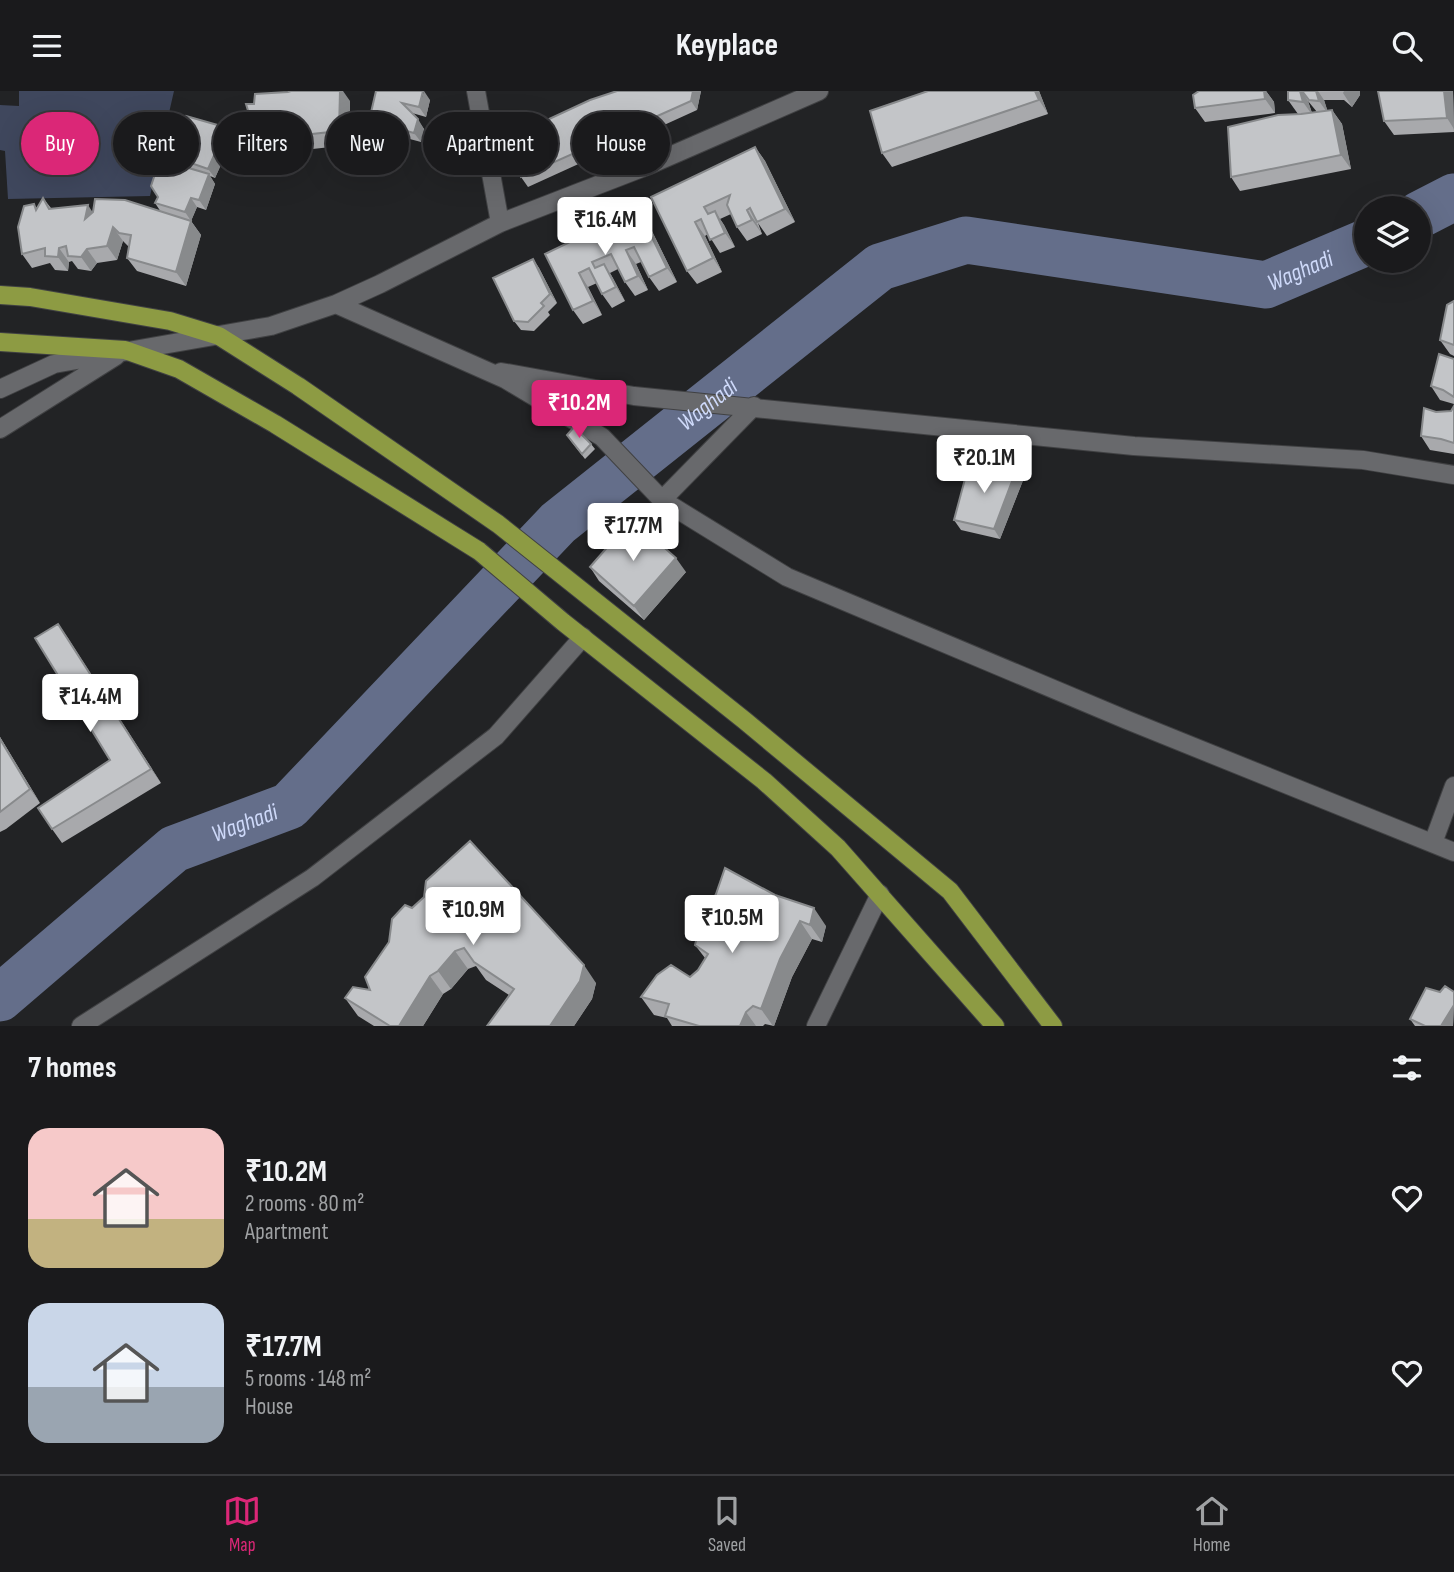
<!DOCTYPE html>
<meta charset="utf-8">
<style>
:root{--surface:#1a1a1c;--page:#272729;--text:#f1f3f6;--muted:#9fa1a3;--line:#38383b;--accent:#db2777}
body{margin:0;font-family:"Sofia Sans Condensed",sans-serif;background:var(--page);color:var(--text);height:100vh;display:flex;flex-direction:column;font-size:26px;white-space:nowrap}
*{box-sizing:border-box;margin:0}
p{font-size:23px;color:var(--muted)}
.icon{flex:none;width:38px;height:38px;fill:none;stroke:currentColor;stroke-width:2;stroke-linecap:round;stroke-linejoin:round}
.map{position:relative;height:935px;overflow:hidden}
.drawer{display:flex;flex-direction:column;background:var(--surface);flex:1}
.drawer>*{flex:none}
.top-card{position:absolute;left:21px;top:21px;width:700px;height:63px;display:flex;gap:14px}
.fabs{position:absolute;left:1354px;top:105px;display:grid;gap:14px}
.fabs a{display:grid;place-items:center;width:77px;height:77px;border-radius:50%;background:var(--surface);box-shadow:0 7px 28px #0002,0 0 0 2px var(--line);font-size:35px}
.price{position:absolute;translate:-50% -60px;padding:0 16px;border-radius:7px;background:#fff;color:#222;font-size:23px;line-height:46px;filter:drop-shadow(0 2px 4px #0008)}
.price::after{content:'';position:absolute;left:50%;top:42px;width:21px;height:16px;margin-left:-10px;background:inherit;clip-path:polygon(0 0,100% 0,50% 100%)}
.price.selected{background:var(--accent);color:#fff}
ul{padding:0;list-style:none}
li{display:flex;align-items:center;gap:21px;height:175px;padding:0 28px}
li span{display:grid;place-items:center;flex:none;width:196px;height:140px;border-radius:21px;color:#555}
li>.icon{margin-inline-start:auto}
span .icon{width:84px;height:84px;fill:#fffc;stroke-width:1}
li b{font-size:30px}
h2{display:flex;justify-content:space-between;align-items:center;height:84px;padding:0 28px;font-size:30px}
.pill{padding:0 24px;border-radius:32px;background:var(--surface);box-shadow:0 7px 28px #0002,0 0 0 2px var(--line);font-size:24px;line-height:63px}
.pill.selected{background:var(--accent);color:#fff}
header{display:flex;justify-content:space-between;align-items:center;height:91px;padding:0 28px;background:var(--surface);font-size:32px;font-weight:700}
.menu{display:flex;justify-content:space-around;align-items:center;height:98px;border-top:2px solid var(--line);background:var(--surface);font-size:19px;color:var(--muted)}
.menu a{display:grid;justify-items:center;gap:4px}
.menu .selected{color:var(--accent)}
.map>svg:first-child{display:block}
.green{fill:#3f475d}
.lines{fill:none;stroke-linecap:round;stroke-linejoin:round}
.river{stroke:#646e8a;stroke-width:47}
.minor-casing{stroke:#404143;stroke-width:20}
.major-casing{stroke:#404143;stroke-width:20}
.minor{stroke:#68696c;stroke-width:18}
.major{stroke:#8d9b43;stroke-width:18}
.wall{fill:#a8a9ac;fill-rule:evenodd}
.shaded-wall{fill:#888a8c}
.building{fill:#c3c5c8;stroke:#888a8c;stroke-width:2}
.labels{text-anchor:middle;dominant-baseline:central;stroke-width:7;stroke-linejoin:round;paint-order:stroke}
.water-label{font-size:24px;font-style:italic;fill:#ced9f9;stroke:#222325}
</style>
<header><svg class="icon" aria-label="menu" viewBox="0 0 24 24"><path d="M4 6h16M4 12h16M4 18h16"/></svg>Keyplace<svg class="icon" aria-label="search" viewBox="0 0 24 24"><circle cx="10" cy="10" r="6"/><path d="M15 15l6 6"/></svg></header>
<div class="map">
<svg width="1454" height="935" viewBox="0 0 1454 935">
<rect width="100%" height="100%" fill="#222325"/>
<path class="green" d="M19 0H174L150 105 8 108 5 60 0 59V14L19 15Z"/>
<g class="lines">
<g class="river">
<path d="M1419 124 1454 106"/>
<path id="s1" d="M0 907 174 758 289 715 558 432 880 176 966 149 1266 194 1367 151"/>
</g>
<defs>
<path id="minor" d="M476 0 500 132
M336 213 505 288 602 346 662 409 787 486 1127 629 1454 761
M501 281 634 305 1134 355 1363 369 1454 384
M0 298 54 273 271 235 336 213 380 193 500 132 647 75 819 0
M0 338 116 265
M662 409 754 315
M1433 752 1454 695
M81 935 312 787 496 645 583 546
M816 935 880 803"/>
<path id="major" d="M0 204 30 206 170 230 219 245 298 295 498 433 744 629 950 800 1053 935
M0 251 125 259 179 278 275 333 479 460 563 531 764 690 838 757 995 935"/>
</defs>
<use href="#minor" class="minor-casing"/>
<use href="#major" class="major-casing"/>
<use href="#minor" class="minor"/>
<use href="#major" class="major"/>
</g>
<path class="wall" d="M376 0 430 9 426 26 412 22 424 38 421 51 376 39 369 30Z
M701 0 697 19 528 96 521 86Z
M928 0H1039L1048 23 892 76 882 62Z
M1199 0H1266L1274 11 1275 22 1205 31 1195 17Z
M1288 0H1360V4L1352 16 1344 9H1324L1327 19H1332L1342 33 1351 78 1240 100 1231 86 1302 23H1298L1288 9ZM1308 10 1317 21 1312 22Z
M1453 0 1454 41 1394 44 1384 30Z
M288 1 350 10 349 54 267 63 257 49 254 13Z
M221 35 228 45 220 65 223 69 215 87 210 85 215 93 206 119 197 116 191 130 201 144 186 195 137 180 127 167 129 156 123 150 117 169 97 172 91 180 78 178 72 170 69 171 68 180 55 179 50 172 32 177 22 163 34 113 37 118 43 107 51 117 93 121H161L155 112 158 106 166 78 174 73 168 64Z
M755 56 765 70 795 131 767 145 758 132 762 143 747 150 737 136 731 123 720 128 724 134 735 156 720 162 708 143 705 145 722 181 697 193 687 180 651 106Z
M648 132 677 191 659 200 649 186 641 171 636 173 648 199 635 205 625 191 618 178 610 182 625 210 612 217 602 203 597 192 588 196 602 224 583 233 573 219 545 163Z
M533 168 539 177 557 212 548 221 550 224 534 240 521 239 514 230Z
M1454 210V265L1450 263 1440 249Z
M1454 268V313L1440 309 1431 295Z
M1454 315V363L1430 359 1421 345 1436 321 1451 320Z
M570 349 591 353 595 358 585 368Z
M1024 387 1000 448 961 439 954 429Z
M590 476 686 481 644 529 599 490Z
M58 533 161 692 62 752 52 738 110 669Z
M0 646 40 712 6 738 0 741Z
M716 803 826 835 822 851 812 848 792 886 774 935 765 933 763 935H672L667 927 654 924 641 906 690 886 698 879 705 867 695 854Z
M392 828 596 892 592 908 574 935H487L509 904 486 889 476 875 468 878 451 898 443 903 423 935H374L358 925 345 907 370 899 389 851Z
M1440 901H1454L1453 935H1415L1410 928Z"/>
<path class="shaded-wall" d="M340 0H343L350 10 349 54 339 40Z
M424 0 430 9 426 26 419 16Z
M693 0H701L697 19 691 10Z
M1035 0H1039L1048 23 1039 9Z
M1264 0H1266L1274 11 1275 22 1265 8Z
M1300 0H1302L1308 10 1313 25 1303 11Z
M1316 0H1318L1324 9 1329 24 1319 10Z
M1344 0H1360V4L1352 16 1343 2Z
M1444 0H1453L1454 38 1447 27Z
M1332 19 1342 33 1351 78 1341 64Z
M418 28 424 38 421 51 414 42Z
M221 35 228 45 220 65 223 69 215 87 208 78 214 56Z
M755 56 765 70 795 131 785 118Z
M209 83 215 93 206 119 199 109Z
M191 107 197 116 191 130 185 121Z
M88 114 97 128H85Z
M638 118 648 132 677 191 667 177Z
M747 119 757 133 762 143 752 129Z
M715 120 724 134 735 156 725 142Z
M191 130 201 144 186 195 176 181Z
M695 131 705 145 722 181 713 167Z
M113 136 123 150 117 169 107 155Z
M59 157 69 171 68 180 58 166Z
M87 158 97 172 91 180 81 166Z
M626 159 636 173 648 199 638 185Z
M533 168 539 177 557 212 550 203Z
M604 173 613 187 625 210 616 196Z
M579 182 588 196 602 224 593 210Z
M1017 377 1024 387 1000 448 994 438Z
M676 467 686 481 644 529 634 515Z
M58 533 68 547 161 692 151 678Z
M0 646 40 712 30 698 0 648Z
M814 817 826 835 822 851 810 834Z
M800 830 812 848 792 886 774 935H773L761 918 780 868Z
M455 860 468 878 451 898 438 880Z
M584 874 596 892 592 908 574 935H550Z
M430 885 443 903 423 935H399Z
M1454 914 1453 935H1441Z
M746 921 756 935H740Z"/>
<path class="building" d="M291 0H340L339 40 257 49 246 13H254L255 3 288 1Z
M376 0H423L419 16 402 12 418 28 414 42 369 30Z
M617 0H693L691 10 521 86 506 48 590 9Z
M928 0H1035L1039 9 882 62 870 20Z
M1199 0H1264L1265 8 1195 17 1193 4Z
M1288 0H1300L1303 11 1288 9Z
M1302 0H1316L1319 10 1309 9Z
M1378 0H1444L1447 27 1384 30Z
M1332 19 1341 64 1231 86 1228 36 1278 24 1301 23Z
M186 25 221 35 214 56 216 60 208 78 168 64 174 50 175 35H181Z
M755 56 785 118 757 131 750 117 747 119 752 129 737 136 727 114 730 104 704 116 708 123 715 120 725 142 710 149 701 128 695 131 713 167 687 180 651 106Z
M168 71 209 83 199 109 191 107 185 121 155 112 158 106 151 95 157 77 166 78Z
M43 107 49 118 88 114 85 128 93 121 95 108 125 109 191 130 176 181 127 167 131 144 119 142 113 136 107 155 87 158 81 166 68 165 66 155 59 157 58 166 45 165V157L22 163 18 136 24 115 34 113 36 119Z
M638 118 667 177 649 186 634 156 626 159 638 185 625 191 611 163 592 171 595 177 604 173 616 196 602 203 589 177 579 182 593 210 573 219 545 163Z
M533 168 550 203 541 212 544 215 528 231 514 230 493 187Z
M1454 210V254L1440 249 1447 214Z
M1439 263 1454 268V306L1443 299 1431 295Z
M1454 315V352L1441 348 1421 345 1424 317 1436 321 1451 320Z
M574 336 591 353 582 363 567 344Z
M969 373 1017 377 994 438 954 429Z
M632 428 676 467 634 515 590 476Z
M58 533 151 678 52 738 38 717 110 669 35 547Z
M0 648 30 698 0 721Z
M470 750 584 874 580 890 550 935H487L514 898 474 871 464 857 455 860 438 880 430 885 399 935H390L345 907 353 896 370 899 365 886 389 851 392 828 405 814 412 817 424 806 426 790Z
M725 777 775 804 814 817 810 834 800 830 780 868 761 918 753 915 746 921 740 935H699L665 925 669 913 641 906 657 884 671 874 690 886 698 879 708 863 695 854 701 829 716 803Z
M1445 895 1454 901V914L1441 935H1425L1410 928 1426 897 1440 901Z"/>
<g class="labels">
<g class="water-label">
<text stroke="none"><textPath href="#s1" startOffset="1584">Waghadi</textPath></text>
<text stroke="none"><textPath href="#s1" startOffset="933">Waghadi</textPath></text>
<text stroke="none"><textPath href="#s1" startOffset="304">Waghadi</textPath></text>
</g>
</g>
</svg>
<div class="fabs">
<a><svg class="icon" aria-label="layers" viewBox="0 0 24 24"><path d="M12 4l9 5-9 5-9-5zM3 14l9 5 9-5"/></svg></a>
</div>
<b class="price" style="left:605px;top:166px">₹16.4M</b>
<b class="price selected" style="left:579px;top:349px">₹10.2M</b>
<b class="price" style="left:984px;top:404px">₹20.1M</b>
<b class="price" style="left:633px;top:472px">₹17.7M</b>
<b class="price" style="left:90px;top:643px">₹14.4M</b>
<b class="price" style="left:473px;top:856px">₹10.9M</b>
<b class="price" style="left:732px;top:864px">₹10.5M</b>
<div class="top-card">
<a class="pill selected">Buy</a>
<a class="pill">Rent</a>
<a class="pill">Filters</a>
<a class="pill">New</a>
<a class="pill">Apartment</a>
<a class="pill">House</a>
</div>
</div>
<section class="drawer">
<h2>7 homes<svg class="icon" aria-label="filters" viewBox="0 0 24 24"><path d="M4 7h16M4 17h16"/><circle cx="9" cy="7" r="2"/><circle cx="15" cy="17" r="2"/></svg></h2>
<ul>
<li><span style="background:linear-gradient(#f6c9c9 65%,#c2b280 0)"><svg class="icon" aria-label="home" viewBox="0 0 24 24"><path d="M3 11l9-7 9 7M6 9v11h12V9"/></svg></span><div><b>₹10.2M</b><p>2 rooms · 80 m²</p><p>Apartment</p></div><svg class="icon" aria-label="heart" viewBox="0 0 24 24"><path d="M12 20l-8-8c-3-5 5-10 8-4 3-6 11-1 8 4z"/></svg></li>
<li><span style="background:linear-gradient(#c9d6e8 60%,#9aa5b1 0)"><svg class="icon" aria-label="home" viewBox="0 0 24 24"><path d="M3 11l9-7 9 7M6 9v11h12V9"/></svg></span><div><b>₹17.7M</b><p>5 rooms · 148 m²</p><p>House</p></div><svg class="icon" aria-label="heart" viewBox="0 0 24 24"><path d="M12 20l-8-8c-3-5 5-10 8-4 3-6 11-1 8 4z"/></svg></li>
</ul>
</section>
<nav class="menu">
<a class="selected"><svg class="icon" aria-label="map" viewBox="0 0 24 24"><path d="M3 6l6-2 6 2 6-2v14l-6 2-6-2-6 2zM9 4v14M15 6v14"/></svg>Map</a>
<a><svg class="icon" aria-label="saved" viewBox="0 0 24 24"><path d="M7 4h10v16l-5-4-5 4z"/></svg>Saved</a>
<a><svg class="icon" aria-label="home" viewBox="0 0 24 24"><path d="M3 11l9-7 9 7M6 9v11h12V9"/></svg>Home</a>
</nav>
